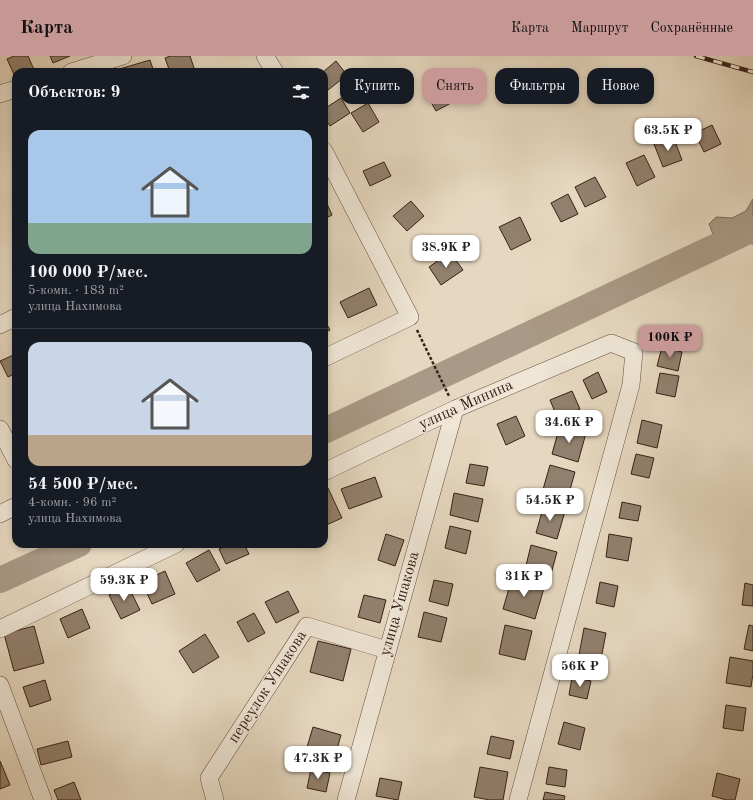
<!DOCTYPE html>
<html lang="ru">
<meta charset="utf-8">
<style>
:root{--surface:#171b24;--page:#242831;--text:#f1f3f6;--muted:#9ea1a6;--line:#363941;--accent:#c59692}
body{margin:0;font-family:"Old Standard TT",serif;background:var(--page);color:var(--text);height:100vh;display:flex;flex-direction:column;font-size:15px;white-space:nowrap}
*{box-sizing:border-box;margin:0}
p{font-size:13px;color:var(--muted)}
.icon{flex:none;width:22px;height:22px;fill:none;stroke:currentColor;stroke-width:2;stroke-linecap:round;stroke-linejoin:round}
.map{position:relative;flex:1;overflow:hidden}
.side{position:absolute;left:12px;top:12px;width:316px;height:480px;display:flex;flex-direction:column;background:var(--surface);border-radius:12px;box-shadow:0 2px 6px #0003}
.side>*{flex:none}
.banner{position:absolute;left:340px;top:12px;width:353px;height:36px;display:flex;gap:8px}
.price{position:absolute;translate:-50% -34px;padding:0 9px;border-radius:8px;background:#fff;color:#222;font-size:13px;line-height:26px;filter:drop-shadow(0 1px 2px #0008)}
.price::after{content:'';position:absolute;left:50%;top:24px;width:12px;height:9px;margin-left:-6px;background:inherit;clip-path:polygon(0 0,100% 0,50% 100%)}
.price.current{background:var(--accent);color:#111}
ul{padding:0;list-style:none}
li{display:grid;align-content:center;gap:8px;height:212px;padding:0 16px}
li+li{border-top:1px solid var(--line)}
li span{display:grid;place-items:center;height:124px;border-radius:12px;color:#555}
li>.icon{margin-inline-start:auto}
span .icon{width:72px;height:72px;fill:#fffc;stroke-width:1}
li b{font-size:17px}
h2{display:flex;justify-content:space-between;align-items:center;height:48px;padding:0 16px;font-size:17px}
.chip{padding:0 14px;border-radius:12px;background:var(--surface);box-shadow:0 2px 6px #0003;font-size:14px;line-height:36px}
.chip.current{background:var(--accent);color:#111}
header{display:flex;align-items:center;gap:24px;box-sizing:border-box;height:56px;padding:0 20px;background:var(--accent);color:#111}
header strong{font-size:19px}
nav{display:flex;gap:22px;margin-inline-start:auto;font-size:14px}
.map>svg:first-child{display:block}
.water{fill:#aa9986;stroke:#7c6959}
.lines{fill:none;stroke-linecap:round;stroke-linejoin:round}
.river{stroke:#aa9986;stroke-width:26}
.building{fill:#92806e;stroke:#372016}
.minor-casing{stroke:#634e40;stroke-width:18}
.path{stroke:#372016;stroke-width:2.5;stroke-dasharray:3 2;stroke-linecap:butt}
.minor{stroke:#efe6d6;stroke-width:17}
.rail-casing{stroke:#372016;stroke-width:4.5}
.rail{stroke:#efe6d6;stroke-width:3;stroke-dasharray:9;stroke-linecap:butt}
.labels{text-anchor:middle;dominant-baseline:central;stroke-width:3;stroke-linejoin:round;paint-order:stroke}
.street-label{font-size:16px;fill:#372016;stroke:#efe6d6}
</style>
<header>
<strong>Карта</strong>
<nav><a>Карта</a><a>Маршрут</a><a>Сохранённые</a></nav>
</header>
<div class="map">
<svg width="753" height="744" viewBox="0 0 753 744">
<rect width="100%" height="100%" fill="#e6d8c0"/>
<filter id="stains"><feTurbulence type="fractalNoise" baseFrequency=".005" numOctaves="4"/><feColorMatrix values="0 0 0 0 .2 0 0 0 0 .09 0 0 0 0 .02 0 0 0 .5 -.17"/></filter>
<radialGradient id="worn" r=".72"><stop offset=".6" stop-color="#630" stop-opacity="0"/><stop offset="1" stop-color="#630" stop-opacity=".3"/></radialGradient>
<path class="water" d="M753 143V188L745 187 722 201 709 168 716 161 732 162 746 155Z"/>
<g class="lines">
<path class="river" d="M324 375 753 173
M0 524 79 488"/>
</g>
<path class="building" d="M14 0H28L35 16H16V23L7 3Z
M50 0H70L53 7Z
M170 0H190L195 15 192 16H170L165 2Z
M150 4 154 16H116V14Z
M336 5 347 19 328 34 324 29V16H323Z
M441 31 451 47 436 55 427 39Z
M341 42 350 57 330 70 324 61V53Z
M368 47 379 66 363 76 351 57Z
M712 69 721 88 704 96 695 77Z
M673 80 682 104 663 111 654 88Z
M644 99 655 121 637 130 626 107Z
M384 106 391 120 370 130 363 115Z
M595 121 606 141 585 151 575 131Z
M568 138 578 158 561 166 551 147Z
M324 141 332 159 324 163Z
M411 145 424 160 407 175 393 160Z
M520 161 531 184 511 194 499 171Z
M450 196 463 214 441 229 429 211Z
M369 232 377 249 348 262 340 246Z
M324 263 330 274 324 277Z
M662 291 682 296 678 315 657 310Z
M16 298V317L8 321 0 305Z
M598 316 607 336 592 343 583 324Z
M660 317 679 320 675 341 656 337Z
M572 335 580 353 558 363 550 344Z
M516 360 525 380 506 389 497 368Z
M642 364 662 369 657 392 637 387Z
M560 369 586 377 578 406 552 398Z
M636 398 654 402 649 422 631 418Z
M470 408 488 411 484 430 466 427Z
M550 409 575 416 565 451 540 444Z
M375 421 382 441 349 453 341 433Z
M328 432 342 462 324 470V434Z
M454 437 483 443 478 466 450 459Z
M622 446 641 450 638 465 619 462Z
M544 449 565 455 557 483 536 477Z
M450 470 471 475 466 498 445 492Z
M386 478 404 484 395 510 378 504Z
M609 478 632 482 628 505 606 501Z
M231 488H244L249 498 226 508 219 493Z
M531 489 557 496 548 529 523 522Z
M209 494 220 514 197 526 186 507Z
M165 515 175 538 152 548 142 526Z
M512 522 544 532 535 563 503 553Z
M434 524 453 528 448 550 429 545Z
M600 526 618 530 614 551 596 547Z
M745 527 753 529V550L742 549Z
M128 530 140 554 121 563 109 539Z
M288 535 299 556 276 567 265 546Z
M364 539 386 544 380 567 358 561Z
M82 553 90 572 68 582 60 563Z
M424 556 447 562 441 586 418 581Z
M254 557 265 577 248 586 237 566Z
M505 569 532 575 525 604 499 598Z
M749 569 753 570V595L744 593Z
M34 570 44 607 14 615 4 578Z
M584 572 606 577 601 603 579 599Z
M205 578 219 601 193 617 179 595Z
M318 585 351 593 343 625 310 616Z
M730 601 753 605V618L751 631 726 627Z
M572 621 591 625 587 643 569 639Z
M45 624 51 644 30 651 23 631Z
M726 649 746 652 743 675 723 672Z
M564 666 585 672 580 694 558 688Z
M313 671 341 679 333 707 305 698Z
M491 680 514 685 510 703 487 698Z
M68 685 72 701 41 709 37 693Z
M0 705 10 729 0 733Z
M480 711 508 716 503 744H490L474 741Z
M549 711 567 714 565 731 546 728Z
M311 713 330 717 326 736 307 732Z
M717 717 740 723 735 744H727L712 740Z
M380 722 402 726 398 744 376 740Z
M74 726 81 744H58L54 734Z
M545 736 565 740 564 744H543Z"/>
<g class="lines">
<defs>
<path id="minor" d="M265 0 275 16
M71 16 123 0
M0 38 16 33
M324 95 410 261 324 302
M0 269 16 261
M0 373 16 404
M324 416 455 353 611 287 634 296 631 329 518 744
M0 458 16 450
M0 573 176 488
M0 629 43 744
M215 744 209 722 307 570 387 594
M346 744 455 353"/>
</defs>
<use href="#minor" class="minor-casing"/>
<path class="path" d="M417 274 449 340"/>
<use href="#minor" class="minor"/>
<defs>
<path id="rail" d="M696 0 753 16"/>
</defs>
<use href="#rail" class="rail-casing"/>
<use href="#rail" class="rail"/>
</g>
<g class="labels">
<g class="street-label">
<text transform="translate(466 349) rotate(-24)">улица Минина</text>
<text transform="translate(400 548) rotate(-74)">улица Ушакова</text>
<text transform="translate(268 631) rotate(-57)">переулок Ушакова</text>
</g>
</g>
<rect width="100%" height="100%" filter="url(#stains)"/>
<rect width="100%" height="100%" fill="url(#worn)"/>
</svg>
<b class="price" style="left:668px;top:96px">63.5K ₽</b>
<b class="price" style="left:446px;top:213px">38.9K ₽</b>
<b class="price current" style="left:670px;top:303px">100K ₽</b>
<b class="price" style="left:569px;top:388px">34.6K ₽</b>
<b class="price" style="left:550px;top:466px">54.5K ₽</b>
<b class="price" style="left:524px;top:542px">31K ₽</b>
<b class="price" style="left:124px;top:546px">59.3K ₽</b>
<b class="price" style="left:580px;top:632px">56K ₽</b>
<b class="price" style="left:318px;top:724px">47.3K ₽</b>
<div class="banner">
<a class="chip">Купить</a>
<a class="chip current">Снять</a>
<a class="chip">Фильтры</a>
<a class="chip">Новое</a>
</div>
<section class="side">
<h2>Объектов: 9<svg class="icon" aria-label="filters" viewBox="0 0 24 24"><path d="M4 7h16M4 17h16"/><circle cx="9" cy="7" r="2"/><circle cx="15" cy="17" r="2"/></svg></h2>
<ul>
<li><span style="background:linear-gradient(#a9c7e8 75%,#7fa58c 0)"><svg class="icon" aria-label="home" viewBox="0 0 24 24"><path d="M3 11l9-7 9 7M6 9v11h12V9"/></svg></span><div><b>100 000 ₽/мес.</b><p>5-комн. · 183 m²</p><p>улица Нахимова</p></div></li>
<li><span style="background:linear-gradient(#c9d6e8 75%,#b9a48a 0)"><svg class="icon" aria-label="home" viewBox="0 0 24 24"><path d="M3 11l9-7 9 7M6 9v11h12V9"/></svg></span><div><b>54 500 ₽/мес.</b><p>4-комн. · 96 m²</p><p>улица Нахимова</p></div></li>
</ul>
</section>
</div>
